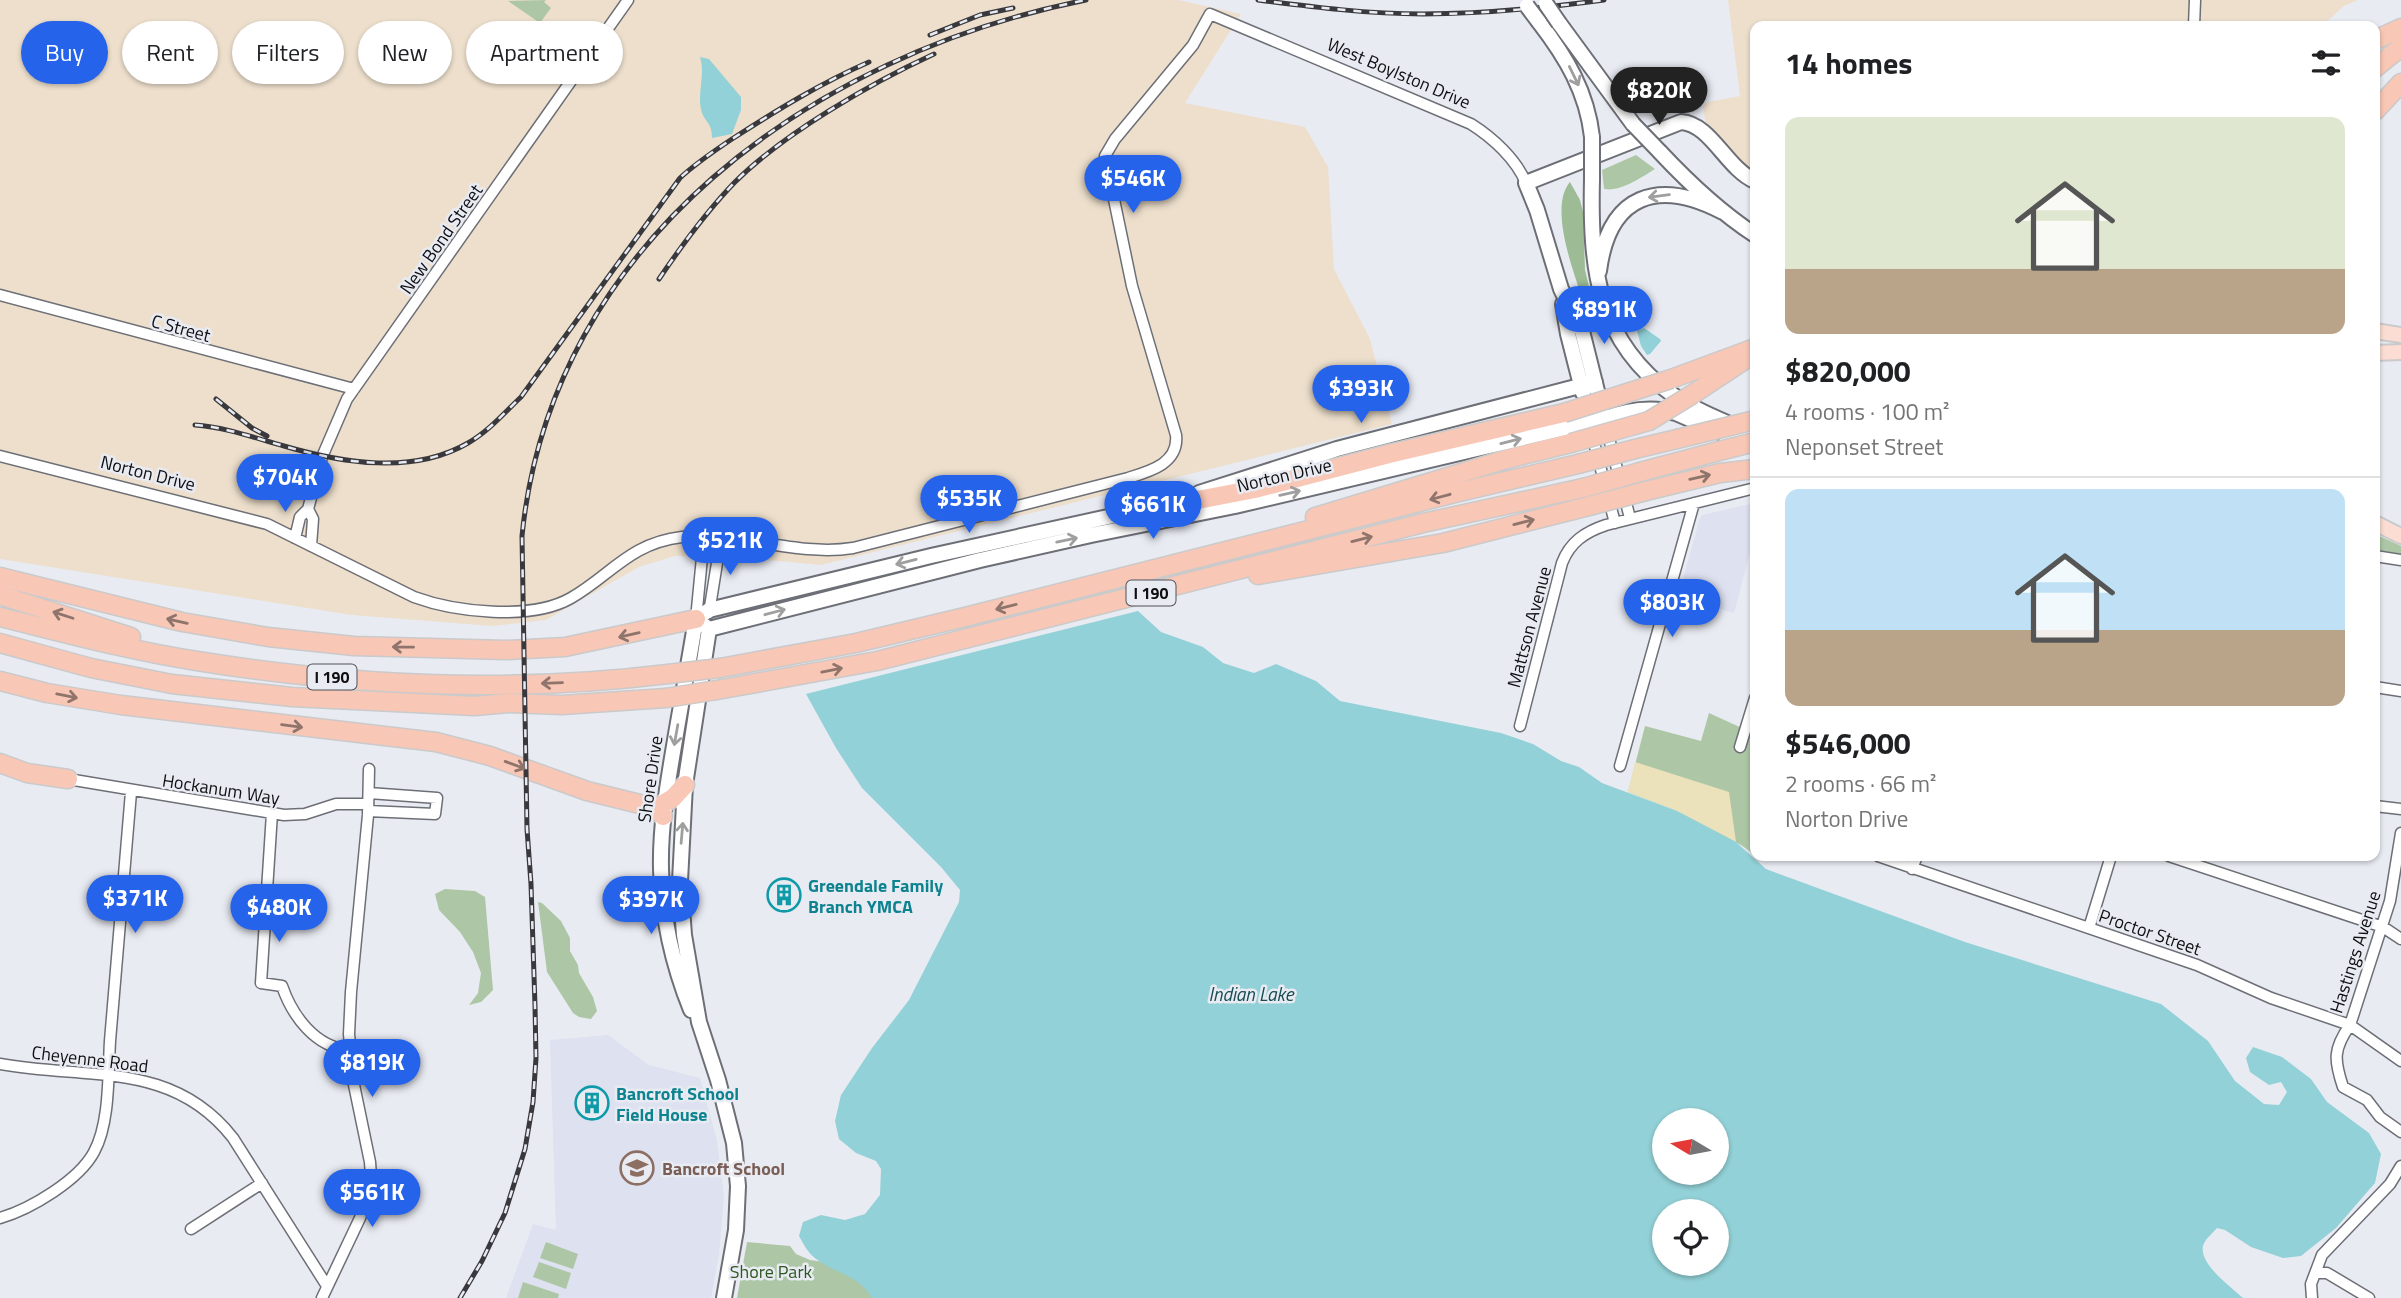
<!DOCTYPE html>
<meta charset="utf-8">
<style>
:root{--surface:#fff;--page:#f6f6f6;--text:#202124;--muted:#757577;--line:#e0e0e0;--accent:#2563eb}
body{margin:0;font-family:"Titillium Web",sans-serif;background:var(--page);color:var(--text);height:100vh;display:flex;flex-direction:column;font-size:26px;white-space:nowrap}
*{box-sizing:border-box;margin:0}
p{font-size:23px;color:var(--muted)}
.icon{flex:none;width:38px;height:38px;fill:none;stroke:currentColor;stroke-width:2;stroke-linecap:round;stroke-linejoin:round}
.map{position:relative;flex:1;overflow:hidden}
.details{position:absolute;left:1750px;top:21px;width:630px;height:840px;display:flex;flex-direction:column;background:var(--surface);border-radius:14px;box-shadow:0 2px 5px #0004}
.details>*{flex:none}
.top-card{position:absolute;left:21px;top:21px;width:665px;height:63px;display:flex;gap:14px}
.needle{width:46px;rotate:280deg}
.controls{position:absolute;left:1652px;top:1108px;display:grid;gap:14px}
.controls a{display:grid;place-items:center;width:77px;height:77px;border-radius:50%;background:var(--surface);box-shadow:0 2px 5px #0004;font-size:35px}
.price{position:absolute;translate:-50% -60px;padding:0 16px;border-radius:24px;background:var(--accent);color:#fff;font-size:23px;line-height:46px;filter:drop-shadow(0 2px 4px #0008)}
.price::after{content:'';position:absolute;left:50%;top:42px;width:21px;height:16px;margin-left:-10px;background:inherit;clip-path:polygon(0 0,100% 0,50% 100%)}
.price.current{background:#222;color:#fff}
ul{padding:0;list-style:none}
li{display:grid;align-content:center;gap:14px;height:371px;padding:0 35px}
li+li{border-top:2px solid var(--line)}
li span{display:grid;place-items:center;height:217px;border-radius:14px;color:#555}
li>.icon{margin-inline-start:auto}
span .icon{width:126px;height:126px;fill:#fffc;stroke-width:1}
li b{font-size:30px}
h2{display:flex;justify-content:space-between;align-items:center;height:84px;padding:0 35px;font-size:30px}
.chip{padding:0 24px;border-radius:32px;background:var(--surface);box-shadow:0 2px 5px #0004;font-size:24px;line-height:63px}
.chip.current{background:var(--accent);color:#fff}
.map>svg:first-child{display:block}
.built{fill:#dde1f0}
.industrial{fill:#eddfcc}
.green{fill:#adc7a6}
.forest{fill:#9dbc95}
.sand{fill:#ebe2bc}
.water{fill:#92d1d7;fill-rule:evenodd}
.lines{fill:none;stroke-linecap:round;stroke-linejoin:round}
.minor-casing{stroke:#6d6f76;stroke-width:13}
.secondary-casing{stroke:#6d6f76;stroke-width:18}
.primary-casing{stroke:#cacacb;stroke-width:18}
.motorway-casing{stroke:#cacacb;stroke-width:21}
.minor{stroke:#fff;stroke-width:10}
.secondary{stroke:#fff;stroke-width:14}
.primary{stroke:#fbddd3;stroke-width:14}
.motorway{stroke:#f8c7b6;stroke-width:18}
.rail-casing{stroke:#39393d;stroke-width:5}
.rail{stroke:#e9ebf3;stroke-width:2.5;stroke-dasharray:8;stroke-linecap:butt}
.secondary-bridge-casing{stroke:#6d6f76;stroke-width:18;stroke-linecap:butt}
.motorway-bridge-casing{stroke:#cacacb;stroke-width:21;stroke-linecap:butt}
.secondary-bridge{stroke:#fff;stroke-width:14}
.motorway-bridge{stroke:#f8c7b6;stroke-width:18}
.oneway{stroke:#9f9fa0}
.oneway2{stroke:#8f746c}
.labels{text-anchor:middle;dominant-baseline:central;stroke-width:5;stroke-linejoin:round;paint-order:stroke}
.shield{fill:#e9ebf3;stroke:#505156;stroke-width:2}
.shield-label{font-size:16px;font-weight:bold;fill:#0f0f12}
.street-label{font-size:18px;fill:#0f0f12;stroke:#e9ebf3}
.culture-label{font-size:18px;font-weight:bold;fill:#0d838f;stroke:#e9ebf3;text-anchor:start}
.education-label{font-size:18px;font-weight:bold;fill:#785e54;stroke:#e9ebf3;text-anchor:start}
.park-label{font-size:18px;fill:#2d5721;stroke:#e9ebf3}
.water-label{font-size:19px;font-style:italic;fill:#174e53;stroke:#e9ebf3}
</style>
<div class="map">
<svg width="2401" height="1298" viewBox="0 0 2401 1298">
<rect width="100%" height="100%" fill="#e9ebf3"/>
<path class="built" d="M1755 503V534L1734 613 1678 598 1699 521 1702 515Z
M608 1035 649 1065 700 1078 717 1140 724 1197 719 1255 711 1298H506L533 1224 556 1230 550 1040Z"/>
<path class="industrial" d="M0 0H1178L1241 14 1185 103 1305 127 1328 167 1334 269 1370 339 1392 424 821 565 736 557 675 556 639 567 546 620 492 626 352 615 0 559Z
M1728 0H2358L2344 6 2322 26H1755V176L1748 171 1706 126 1703 106 1708 102 1740 96Z"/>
<path class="green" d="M546 0 544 2 551 8 540 23 508 1Z
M1636 155 1655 169C1640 178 1621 192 1604 189L1602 170Z
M2375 534 2401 546V554L2375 550Z
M1709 713 1755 734V843L1752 853 1741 845 1677 811 1628 792 1645 726 1701 741Z
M445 889 475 891 485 897 493 990 481 1002 469 1005 478 993 481 973 473 952 460 932 439 910 435 894Z
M538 902 542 903 561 921 570 938V951L578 965 579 973 593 997 597 1011 591 1019 579 1017 573 1013 547 972Z
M546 1242 578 1254 573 1269 540 1258Z
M747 1242 790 1246 796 1254 810 1260 824 1262 861 1280 874 1298H737Z
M539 1262 571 1273 566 1289 533 1277Z
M523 1282 559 1294 558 1298H518Z"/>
<path class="forest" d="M1570 182 1580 200 1583 212 1585 270 1598 324 1595 329 1592 326C1582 293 1545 211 1570 182Z"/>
<path class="sand" d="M1635 762 1729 792 1736 842 1677 811 1628 792Z"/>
<path class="water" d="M700 57 709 59 741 97V110L732 134 712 138C712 124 707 124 702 113 696 94 706 75 700 57Z
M1644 328 1660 339 1661 341 1650 354 1647 355 1641 346 1637 331Z
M1138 611 1161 632 1203 647 1223 663 1254 673 1276 664 1316 681 1340 701 1501 733 1533 744 1561 761 1579 767 1602 783 1677 811 1719 833 1736 842 1766 869 1965 942 2161 1004 2208 1041 2235 1081 2264 1104 2279 1105 2287 1092 2281 1082 2269 1085 2250 1072 2246 1058 2253 1047 2282 1057 2311 1079 2327 1102 2369 1133 2381 1154 2375 1183 2336 1228 2301 1256 2283 1258 2251 1247 2225 1230 2217 1228C2212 1234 2205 1239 2203 1246 2199 1264 2231 1287 2243 1298H872C858 1272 826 1273 808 1251 805 1247 802 1241 799 1236L803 1222 821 1215 845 1220 865 1214 880 1195 881 1169 876 1161 856 1153 839 1139 835 1121 841 1095 872 1048 909 1000 959 902 960 890 941 867 862 788 836 748 806 694ZM1717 1120V1172H1664V1120ZM1717 1211V1264H1664V1211Z"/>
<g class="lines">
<defs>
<path id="minor" d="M2194 26 2195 0
M0 295 354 389
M1607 431 1630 518
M1592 435 1615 523
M0 456 267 524 414 597C455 612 531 621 571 598 611 575 630 543 682 537 739 531 796 557 853 548L1128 478C1151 471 1179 463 1176 435L1132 286 1105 156 1115 139 1193 45 1210 14 1471 124C1493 138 1516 159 1526 183
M308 509 313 519 311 546
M295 538 300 517 308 509 322 457 347 399 628 0
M2375 556 2401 560
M709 613 721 538
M696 619 704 537
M2375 687 2401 691
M1520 726 1562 563C1570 542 1585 532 1606 525L1755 488
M1740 747 1755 698
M1620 766 1694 503
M68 779 284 815 305 814 336 804H368
M2375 806 2401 809
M368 811 435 814 437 798 369 793
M272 813 261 983 282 986C292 1015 315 1048 350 1050
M2401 833 2390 901 2350 1025C2333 1049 2334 1060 2343 1087L2367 1100 2380 1117 2401 1132
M1878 856 2197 965 2271 998 2350 1025 2401 1061
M2169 856 2383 927 2401 939
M1912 869 1917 856
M2089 928 2111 856
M0 1064C87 1080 172 1060 233 1138L327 1286
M0 1218C31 1209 79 1180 94 1152 110 1123 108 1074 110 1041 117 958 124 875 131 792
M191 1229 262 1183
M2316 1273H2327L2369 1298
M322 1298 360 1218 368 1196 371 1177 370 1162 353 1080 349 1034 351 992 368 815 369 769
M2312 1298 2311 1284 2322 1255 2390 1184 2401 1166"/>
<path id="secondary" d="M1539 22C1566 57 1587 92 1592 137
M1559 23 1633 124
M1660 152C1689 183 1720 212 1755 235
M1592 179C1590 265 1596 341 1673 395 1698 412 1728 423 1755 435
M1599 271C1609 194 1658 178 1723 212
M1563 304 1568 334 1583 393
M1602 411 1582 331 1561 289 1537 210 1526 183 1681 122C1711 124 1726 168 1755 181
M1199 493 1337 449 1595 382
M696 619 709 629 980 560 1091 535 1235 506 1603 419C1627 410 1651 406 1676 413L1750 445
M696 619 709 610 931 556 1149 508
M709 629 685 785 680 881 684 935 699 1022 718 1080 734 1143 736 1165 738 1186 736 1230 724 1298
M691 1010C673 965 662 917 661 869 660 828 667 787 674 746 681 704 689 662 696 619"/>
<path id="primary" d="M2375 331 2401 335
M2375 353 2401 352
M2375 523 2401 536"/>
<path id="motorway" d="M2375 40 2401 28
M2375 68 2401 47
M2375 111 2401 83
M1671 379 1755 348
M1693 394 1743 361
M1635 449 1677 439
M1640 472 1719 451
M1646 491 1720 473 1755 469
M1140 511 1255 489 1389 454 1564 413
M1315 517 1507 459 1571 443
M1258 575 1443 543 1589 506
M0 577 182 622 268 637 354 646 506 650 565 647 696 619
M0 595 131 637
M0 617C65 633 131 651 197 661 352 686 513 693 668 674
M0 643 91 668 172 684 292 697 475 706 508 703 562 705 666 698
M720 668 856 643 965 617 1459 492 1578 464
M0 681 47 693 121 705 436 742 490 756 587 791 656 808 663 816
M717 690 877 661 1423 523 1583 488
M0 763 27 773 68 779
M656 808 673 798 685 785"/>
</defs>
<use href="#minor" class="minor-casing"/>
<use href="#secondary" class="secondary-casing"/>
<use href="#primary" class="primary-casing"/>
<use href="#motorway" class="motorway-casing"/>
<use href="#minor" class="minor"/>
<use href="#secondary" class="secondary"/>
<use href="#primary" class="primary"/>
<use href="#motorway" class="motorway"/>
<defs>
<path id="rail" d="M1258 0C1313 7 1368 14 1423 14 1484 14 1544 8 1604 0
M930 35 980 15 1013 8
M659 279C682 245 706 212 735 182 783 134 871 83 934 54
M216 399 252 428 267 436
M195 425C225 427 255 438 284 446 342 463 413 475 468 443 489 431 504 413 521 397L680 178C696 163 714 151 732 139 777 110 821 83 869 62
M460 1298 482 1261 505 1213 525 1149 533 1102 536 1058 535 1006 531 884 527 829 522 536C551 242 813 54 1086 0"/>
</defs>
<use href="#rail" class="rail-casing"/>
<use href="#rail" class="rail"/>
<defs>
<path id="secondary-bridge" d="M1546 4 1559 23
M1527 6 1539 22
M1633 124 1660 152
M1592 137V179"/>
<path id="motorway-bridge" d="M1564 413 1671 379
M1677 439 1755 420
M1571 443 1649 421 1693 394
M1719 451 1755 442
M1578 464 1635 449
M1583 488 1640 472
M1589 506 1646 491
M668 674 720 668
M666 698 717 690"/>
</defs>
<use href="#secondary-bridge" class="secondary-bridge-casing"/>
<use href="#motorway-bridge" class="motorway-bridge-casing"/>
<use href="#secondary-bridge" class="secondary-bridge"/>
<use href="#motorway-bridge" class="motorway-bridge"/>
</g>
<defs><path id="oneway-shaft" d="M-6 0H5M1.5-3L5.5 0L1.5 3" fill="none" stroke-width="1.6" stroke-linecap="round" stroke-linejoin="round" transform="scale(1.75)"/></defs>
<g class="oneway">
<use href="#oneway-shaft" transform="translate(1574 76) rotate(64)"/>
<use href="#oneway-shaft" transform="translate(1659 196) rotate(173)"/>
<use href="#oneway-shaft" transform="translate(1511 441) rotate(-14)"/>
<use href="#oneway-shaft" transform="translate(1290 493) rotate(-13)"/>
<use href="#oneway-shaft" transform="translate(1067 540) rotate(-12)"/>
<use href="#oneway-shaft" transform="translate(906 562) rotate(166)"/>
<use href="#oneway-shaft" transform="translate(775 612) rotate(-15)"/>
<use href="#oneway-shaft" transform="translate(676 735) rotate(100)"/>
<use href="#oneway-shaft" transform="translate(682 833) rotate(-85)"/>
</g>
<g class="oneway2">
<use href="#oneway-shaft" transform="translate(1700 477) rotate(-13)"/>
<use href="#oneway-shaft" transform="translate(1440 497) rotate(165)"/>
<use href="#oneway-shaft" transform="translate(1524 522) rotate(-14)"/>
<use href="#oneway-shaft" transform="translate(1362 539) rotate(-14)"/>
<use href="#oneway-shaft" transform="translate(1006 607) rotate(166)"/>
<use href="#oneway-shaft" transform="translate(63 615) rotate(-162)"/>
<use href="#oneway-shaft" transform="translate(177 621) rotate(-167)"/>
<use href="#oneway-shaft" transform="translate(629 635) rotate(167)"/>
<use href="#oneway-shaft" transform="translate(403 647) rotate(-179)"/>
<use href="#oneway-shaft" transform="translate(832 670) rotate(-11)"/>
<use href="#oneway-shaft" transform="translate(552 683) rotate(178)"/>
<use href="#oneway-shaft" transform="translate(67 696) rotate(11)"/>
<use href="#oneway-shaft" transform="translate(292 726) rotate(7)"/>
<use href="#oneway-shaft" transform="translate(515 765) rotate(20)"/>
</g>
<defs>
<symbol id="building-ring" viewBox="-11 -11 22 22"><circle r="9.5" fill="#e9ebf3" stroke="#0f9aa8" stroke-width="1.5"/><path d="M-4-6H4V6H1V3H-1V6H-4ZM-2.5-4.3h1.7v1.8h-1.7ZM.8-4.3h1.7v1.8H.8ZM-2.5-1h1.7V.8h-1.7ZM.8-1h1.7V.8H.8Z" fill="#0f9aa8"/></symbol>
<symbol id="school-ring" viewBox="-11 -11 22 22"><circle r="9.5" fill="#e9ebf3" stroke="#8d6e63" stroke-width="1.5"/><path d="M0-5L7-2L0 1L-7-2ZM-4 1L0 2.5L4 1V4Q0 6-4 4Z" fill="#8d6e63"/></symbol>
</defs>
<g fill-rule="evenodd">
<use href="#building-ring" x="765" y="876" width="38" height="38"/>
<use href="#building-ring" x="573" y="1084" width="38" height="38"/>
<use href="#school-ring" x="618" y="1149" width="38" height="38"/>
</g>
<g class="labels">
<g class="shield">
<rect x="1126.5" y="580.5" width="49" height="25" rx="5"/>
<rect x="307.5" y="664.5" width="49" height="25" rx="5"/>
</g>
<g class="shield-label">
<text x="1151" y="593">I 190</text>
<text x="332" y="677">I 190</text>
</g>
<g class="street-label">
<text transform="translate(1399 73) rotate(23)">West Boylston Drive</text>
<text transform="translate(441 239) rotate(-55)">New Bond Street</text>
<text transform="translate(181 328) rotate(15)">C Street</text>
<text transform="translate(148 473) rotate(14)">Norton Drive</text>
<text transform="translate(1284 475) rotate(-13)">Norton Drive</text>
<text transform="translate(1529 627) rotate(-75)">Mattson Avenue</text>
<text transform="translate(650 779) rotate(-82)">Shore Drive</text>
<text transform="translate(221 789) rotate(9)">Hockanum Way</text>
<text transform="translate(2150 932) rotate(19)">Proctor Street</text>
<text transform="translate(2355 952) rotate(-72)">Hastings Avenue</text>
<text transform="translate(90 1059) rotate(7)">Cheyenne Road</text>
</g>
<g class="culture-label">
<text x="808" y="885">Greendale Family<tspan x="808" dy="21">Branch YMCA</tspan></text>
<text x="616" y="1093">Bancroft School<tspan x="616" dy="21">Field House</tspan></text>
</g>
<g class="education-label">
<text x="662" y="1168">Bancroft School</text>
</g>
<g class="park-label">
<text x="771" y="1271">Shore Park</text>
</g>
<g class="water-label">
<text x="1251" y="993">Indian Lake</text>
</g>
</g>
</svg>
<div class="controls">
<a><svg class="needle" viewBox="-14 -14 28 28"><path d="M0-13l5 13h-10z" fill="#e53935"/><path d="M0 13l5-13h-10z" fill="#757577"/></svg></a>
<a><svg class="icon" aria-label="locate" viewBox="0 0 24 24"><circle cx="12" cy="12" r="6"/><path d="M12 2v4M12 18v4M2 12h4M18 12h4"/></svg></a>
</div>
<b class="price current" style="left:1659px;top:127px">$820K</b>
<b class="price" style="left:1133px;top:215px">$546K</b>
<b class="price" style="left:1604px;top:346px">$891K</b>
<b class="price" style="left:1361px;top:425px">$393K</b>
<b class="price" style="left:285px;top:514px">$704K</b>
<b class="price" style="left:969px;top:535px">$535K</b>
<b class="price" style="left:1153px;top:541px">$661K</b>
<b class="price" style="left:730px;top:577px">$521K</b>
<b class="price" style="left:1672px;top:639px">$803K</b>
<b class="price" style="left:135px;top:935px">$371K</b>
<b class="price" style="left:651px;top:936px">$397K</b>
<b class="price" style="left:279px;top:944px">$480K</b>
<b class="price" style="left:372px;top:1099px">$819K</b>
<b class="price" style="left:372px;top:1229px">$561K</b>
<div class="top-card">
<a class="chip current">Buy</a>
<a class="chip">Rent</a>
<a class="chip">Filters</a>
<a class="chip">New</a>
<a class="chip">Apartment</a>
</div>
<section class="details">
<h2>14 homes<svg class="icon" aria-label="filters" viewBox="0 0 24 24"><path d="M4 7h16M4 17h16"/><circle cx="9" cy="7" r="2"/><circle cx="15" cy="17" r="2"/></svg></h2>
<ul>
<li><span style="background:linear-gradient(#dfe7d0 70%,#b9a48a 0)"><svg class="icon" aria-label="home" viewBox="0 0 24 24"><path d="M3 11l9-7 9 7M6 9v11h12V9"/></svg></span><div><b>$820,000</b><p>4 rooms · 100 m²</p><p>Neponset Street</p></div></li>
<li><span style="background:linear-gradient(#bfe0f5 65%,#b9a48a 0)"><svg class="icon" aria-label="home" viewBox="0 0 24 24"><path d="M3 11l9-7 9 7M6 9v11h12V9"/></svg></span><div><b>$546,000</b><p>2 rooms · 66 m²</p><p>Norton Drive</p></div></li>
</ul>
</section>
</div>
